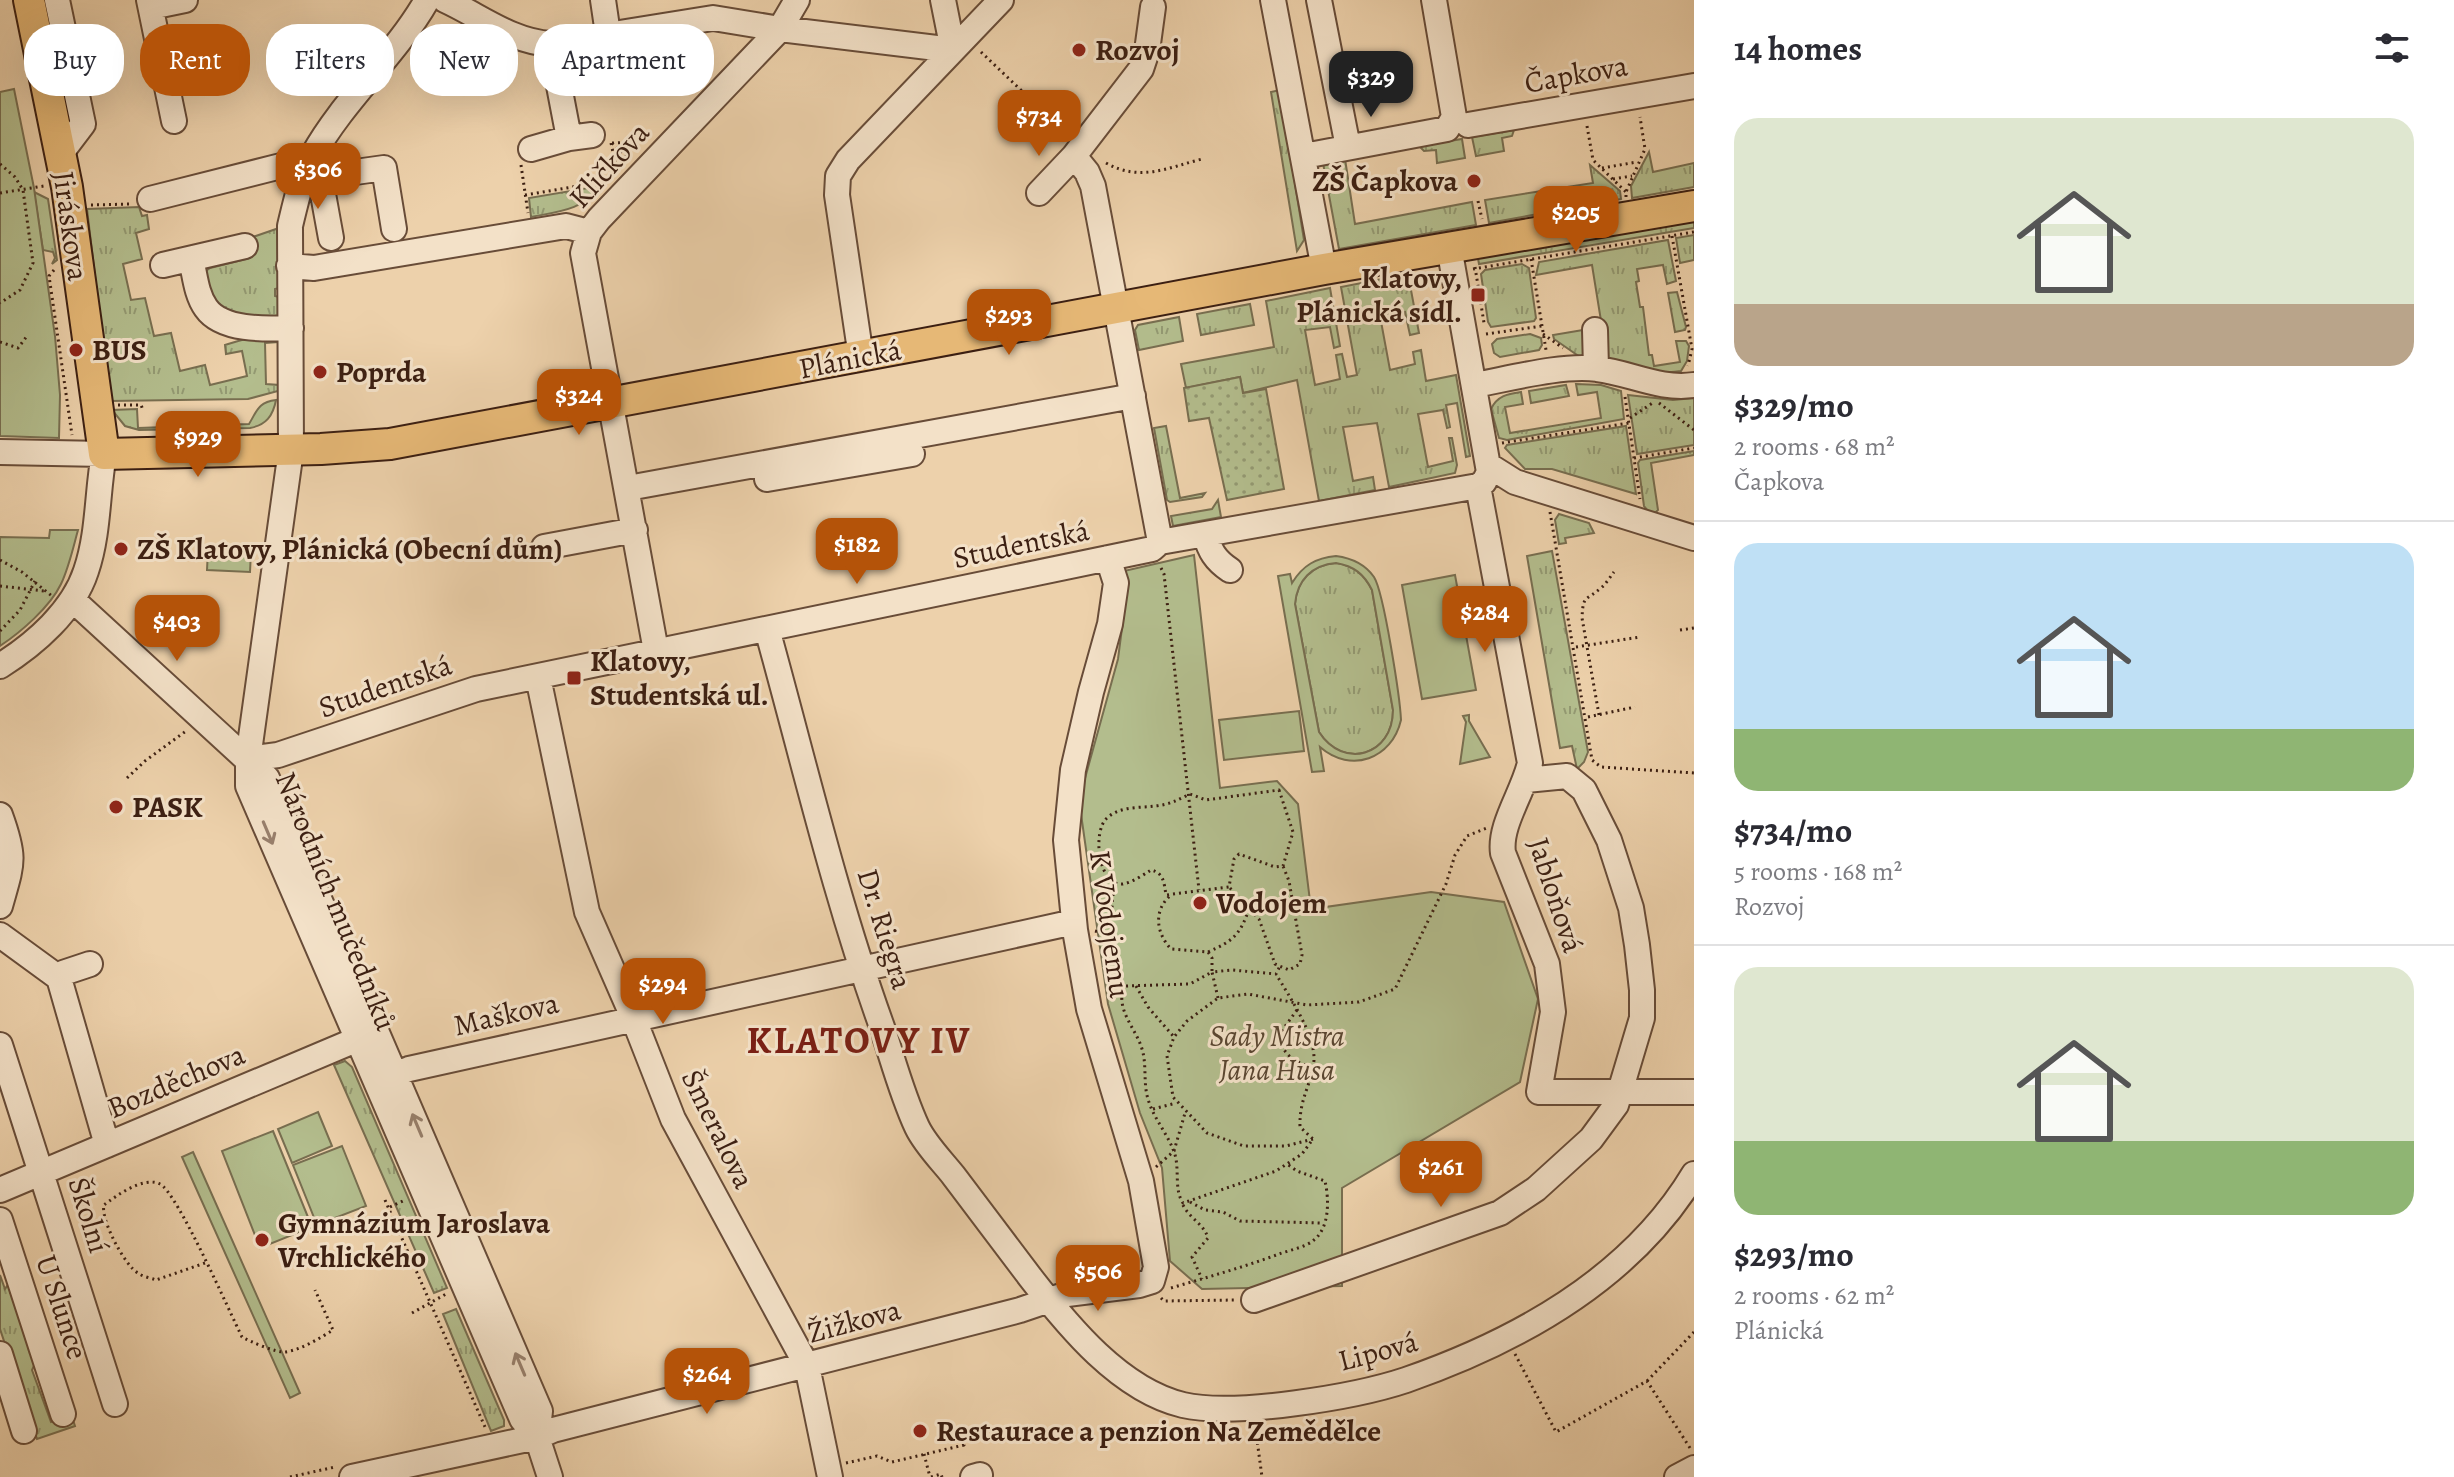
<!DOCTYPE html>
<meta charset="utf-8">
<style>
:root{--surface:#fff;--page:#f7f7f7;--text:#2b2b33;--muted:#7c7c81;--line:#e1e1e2;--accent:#b45309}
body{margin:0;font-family:Alegreya,serif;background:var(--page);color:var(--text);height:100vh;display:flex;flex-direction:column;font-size:30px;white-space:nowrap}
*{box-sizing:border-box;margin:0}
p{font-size:26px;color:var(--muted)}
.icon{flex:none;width:44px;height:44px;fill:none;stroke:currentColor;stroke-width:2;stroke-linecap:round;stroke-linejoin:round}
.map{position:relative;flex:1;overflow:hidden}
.drawer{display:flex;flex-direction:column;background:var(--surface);width:760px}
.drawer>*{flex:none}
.guide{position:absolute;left:24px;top:24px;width:760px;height:72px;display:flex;gap:16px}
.price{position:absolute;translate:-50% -68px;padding:0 18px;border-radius:16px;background:var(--accent);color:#fff;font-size:26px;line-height:52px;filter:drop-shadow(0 2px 4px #0008)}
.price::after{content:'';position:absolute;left:50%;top:48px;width:24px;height:18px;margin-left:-12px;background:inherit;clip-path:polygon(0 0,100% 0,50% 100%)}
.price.current{background:#222;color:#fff}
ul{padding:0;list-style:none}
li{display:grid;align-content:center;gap:16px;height:424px;padding:0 40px}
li+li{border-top:2px solid var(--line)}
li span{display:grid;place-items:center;height:248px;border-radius:24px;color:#555}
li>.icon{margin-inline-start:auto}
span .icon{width:144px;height:144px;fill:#fffc;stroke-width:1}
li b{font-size:34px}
h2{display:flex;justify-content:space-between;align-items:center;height:96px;padding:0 40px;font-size:34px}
.pill{padding:0 28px;border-radius:32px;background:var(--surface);box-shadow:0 8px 32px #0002;font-size:28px;line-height:72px}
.pill.current{background:var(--accent);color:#fff}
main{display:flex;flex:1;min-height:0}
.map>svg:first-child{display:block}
.grass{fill:url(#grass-tufts);stroke:#786e50;stroke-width:2}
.park{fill:#b3bd8d;stroke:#786e50;stroke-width:2;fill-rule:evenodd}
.garden{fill:url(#garden-dots);stroke:#786e50;stroke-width:2}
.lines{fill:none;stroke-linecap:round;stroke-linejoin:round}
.minor-casing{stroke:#684c38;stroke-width:28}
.major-casing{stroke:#3c1f12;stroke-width:34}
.path{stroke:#3c1f12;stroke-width:3;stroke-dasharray:2 4;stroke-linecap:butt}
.minor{stroke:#f3e1c8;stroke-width:24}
.major{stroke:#e6b876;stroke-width:30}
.oneway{stroke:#98806d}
.poi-dot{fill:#8f2418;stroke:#f3e1c8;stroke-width:3}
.labels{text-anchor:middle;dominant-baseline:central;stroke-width:6;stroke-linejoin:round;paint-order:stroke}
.poi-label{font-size:30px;font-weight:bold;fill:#3c1f12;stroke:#f3e1c8;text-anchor:start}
.street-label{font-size:30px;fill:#3c1f12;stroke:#f3e1c8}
.park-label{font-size:30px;font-style:italic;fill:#5a4631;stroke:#f3e1c8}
.district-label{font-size:38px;font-weight:bold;letter-spacing:2px;fill:#7a1f14;stroke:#f3e1c8}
</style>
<main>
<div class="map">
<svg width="1694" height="1477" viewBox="0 0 1694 1477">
<defs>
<pattern id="grass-tufts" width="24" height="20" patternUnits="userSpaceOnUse" patternTransform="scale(2)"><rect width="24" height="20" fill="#b3bd8d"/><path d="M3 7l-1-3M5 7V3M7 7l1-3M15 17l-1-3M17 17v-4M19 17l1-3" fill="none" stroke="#939972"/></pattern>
<pattern id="garden-dots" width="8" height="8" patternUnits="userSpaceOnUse" patternTransform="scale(2)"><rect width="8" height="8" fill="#b3bd8d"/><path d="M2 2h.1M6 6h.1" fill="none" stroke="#939972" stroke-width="1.8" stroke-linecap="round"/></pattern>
</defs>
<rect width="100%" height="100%" fill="#edd1ab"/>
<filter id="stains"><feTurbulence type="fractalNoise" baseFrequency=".0025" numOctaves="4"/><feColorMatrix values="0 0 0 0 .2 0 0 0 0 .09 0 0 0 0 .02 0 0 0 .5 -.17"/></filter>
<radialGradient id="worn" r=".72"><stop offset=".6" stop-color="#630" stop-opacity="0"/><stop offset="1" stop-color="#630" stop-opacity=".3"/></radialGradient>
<path class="grass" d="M1280 90 1304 240 1297 251 1271 92Z
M1514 130 1512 136 1502 138 1504 151 1476 156 1472 137Z
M1462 139 1465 158 1437 163 1436 150 1424 151 1419 146Z
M1649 152 1653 172 1694 163V187L1632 198 1631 186Z
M1345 159 1355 224 1472 202 1476 225 1339 249 1323 163Z
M1590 165 1620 191 1621 199 1489 223 1485 200 1593 183Z
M600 186C585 210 556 212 531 217L529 198Z
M34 192 48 199 57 260 52 264 55 258 53 252 43 250Z
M139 207 142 216 147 215 149 229 136 233 142 259 123 264 131 300 145 298 154 336 171 333 180 371 205 365 210 385 247 376 242 351 226 354 225 345C242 340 262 332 279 342L265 343 266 384 279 385 278 391 248 399 110 401 87 209Z
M1694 214V228L1479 264 1477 253Z
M279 228V288L275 289V296L279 297V316L272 324 216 309 203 273 210 268 250 258 247 239Z
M1694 235V260L1680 263 1676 238Z
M1668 240 1676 281 1667 284 1663 265 1637 269 1639 281 1636 282 1640 307H1643L1649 355H1652L1654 366 1680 362 1676 341H1686L1689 346 1687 361 1681 371C1656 376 1630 364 1607 358L1592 265 1536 275 1539 262Z
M1522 264 1529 268 1536 318 1534 321 1491 327 1488 322 1481 274 1485 270Z
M1408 274 1419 333 1410 335 1405 312 1380 316 1390 370 1415 364 1413 352 1421 350 1426 381 1456 375 1470 456 1466 457 1457 403 1446 405 1450 427 1447 428 1443 410 1418 414 1428 467 1453 461 1449 438H1452L1457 465 1455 473 1389 487 1377 423 1343 427 1353 481 1373 477 1375 490 1319 501 1297 380 1243 393 1240 377 1186 388 1181 364 1274 347 1266 301 1330 288 1340 346 1334 348 1330 327 1305 330 1315 385 1340 379 1336 355 1342 354 1347 377 1357 375 1341 287Z
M1677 292 1686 327 1685 330 1675 332 1668 293Z
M1250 304 1254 325 1201 335 1197 314Z
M1179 317 1183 341 1139 350 1135 330 1138 325Z
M1589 329 1586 352 1580 357 1554 339 1553 335Z
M1530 334 1541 338 1542 345 1539 350 1500 357 1494 353 1492 344 1497 339Z
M1576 384 1601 385 1621 391 1624 419 1507 440 1499 438 1491 409C1497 396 1507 394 1521 392L1523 404 1505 407 1510 433 1601 418 1597 392 1578 395Z
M1566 385 1569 396 1531 403 1529 391Z
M1628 395 1673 400 1694 398V445L1637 454Z
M276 400C273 416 266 425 250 428L139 430 125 426 112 410 137 409 138 428 249 424C257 411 258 402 276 400Z
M1166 426 1180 498 1205 493 1202 497 1170 502 1167 500 1154 428Z
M1626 426 1636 494 1552 469H1525L1505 448 1507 445Z
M1694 451V455L1651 463 1658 510 1655 513 1648 511 1644 506 1638 463 1640 460Z
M1218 500 1221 517 1173 526 1171 516 1212 509Z
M1559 514 1589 523 1594 533 1565 538 1566 543 1559 544 1555 520Z
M1552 551 1588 752 1584 762 1577 769 1572 746 1560 748 1527 556Z
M1336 563C1354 566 1364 574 1372 590L1393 710C1393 756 1344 770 1319 732L1295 604C1297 580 1312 565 1336 563Z
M345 1061 352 1067 447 1288 434 1293 334 1065Z
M0 1275 5 1289 9 1283 39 1355 32 1370 51 1422 69 1416 66 1398 75 1426 37 1439 0 1329Z
M456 1309 504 1420V1426L491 1431 443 1314Z"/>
<path class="park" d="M14 89 34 188 55 336 60 395 59 438 0 436V92Z
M50 530H78C73 548 69 567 61 584 50 607 21 632 0 646V537L49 538Z
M208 549 251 551 250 572 207 570Z
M1194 555 1220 788 1277 781 1298 804 1311 909 1431 892 1504 902 1538 999 1520 1082 1342 1188V1286L1202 1289 1170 1261 1162 1168 1140 1113 1108 1004 1079 800 1118 659 1125 605 1124 571Z
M1336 556C1351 558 1365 564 1374 577 1384 593 1400 698 1401 720 1392 759 1351 774 1320 747L1324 771 1312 772 1278 576 1290 574 1292 583C1303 565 1316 558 1336 556ZM1336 563C1354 566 1364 574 1372 590L1393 710C1393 756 1343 770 1319 732L1295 604C1297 580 1312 565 1336 563Z
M1455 575 1476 690 1422 699 1402 585Z
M1299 711 1304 751 1224 760 1219 720Z
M1469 715V721L1490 757 1460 764 1466 722 1463 716Z
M318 1112 332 1146 292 1163 278 1129Z
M273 1131 312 1227 260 1248 222 1151Z
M342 1146 366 1206 317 1225 293 1165Z
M193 1152 300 1393 290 1398 182 1157Z"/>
<path class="garden" d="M1240 377 1243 393 1266 389 1284 489 1227 500 1209 418 1189 421 1184 388Z"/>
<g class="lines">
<defs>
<path id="minor" d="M57 0 83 124 61 153
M149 0 174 121
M427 0C395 56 344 99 313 155 301 177 296 201 290 226L291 450 248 759V786L522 1419 537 1437 550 1477
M445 0C480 16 512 42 551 44L713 18 780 29 953 50 943 0
M603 0 608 34
M1273 0 1324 269
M1319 0 1348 147
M151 7 185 0
M1153 7 1147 51 1141 69 1074 156 1087 172 1093 186 1160 542
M551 44 569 138
M1468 125 1694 86
M531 149 569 138 592 135
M1304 156 1447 129 1454 117 1434 0
M328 170 323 194 331 238
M1039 193 1074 156
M150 199 281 166 308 165 341 174 384 168 394 229
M191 259C195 275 196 294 206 308 222 331 266 329 291 328
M163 265 245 246
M289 266 314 268 566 226 589 232
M1595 330 1596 368
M861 357 837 195 838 176 848 160 1001 0
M1474 385C1508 379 1564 364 1597 369 1631 373 1659 390 1694 385
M0 452 104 454C97 492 99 533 86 571 73 611 35 644 0 666
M1488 465 1515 482 1694 538
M767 479 912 454
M1478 486 1530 763C1523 793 1499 825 1503 853L1547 964 1553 1012 1539 1092H1694
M628 488 1133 396
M1205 534C1210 551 1215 560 1230 570
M544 547 635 530
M73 600 267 778 540 1411 537 1437
M767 629C804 762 835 897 882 1027 893 1060 902 1095 917 1127 925 1144 941 1160 953 1175 979 1209 1004 1243 1030 1277 1068 1326 1120 1390 1183 1405 1234 1417 1355 1397 1406 1380 1518 1341 1631 1279 1694 1174
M656 651 583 253 589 232 599 219 780 29 797 0
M538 677 587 912 633 1017 673 1119 807 1366 830 1477
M248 759 278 755 476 689 1152 549 1160 542 1478 486 1484 482 1489 472 1449 247
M0 815C16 859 12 863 0 906
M0 935 59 978
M90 964 63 973 59 978 107 1145
M0 1045 115 1404
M382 1080 409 1069 1074 922
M0 1190 370 1034
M0 1220 63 1414
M1254 1300 1500 1213 1536 1189 1591 1139 1616 1105 1642 1018V990L1637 945 1631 908 1609 840 1584 790 1567 776 1526 780
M0 1354 24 1431
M352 1477 537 1437 553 1430 1020 1310 1067 1294 1139 1285 1152 1281 1156 1267 1141 1181 1089 1009 1075 930 1066 840 1073 770 1091 692 1110 624 1116 583 1108 558
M973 1477 980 1475
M1677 1477 1694 1468"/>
<path id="major" d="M29 0 67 187 104 454 321 449 390 444 1324 269 1694 206"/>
</defs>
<use href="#minor" class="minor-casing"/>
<use href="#major" class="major-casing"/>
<path class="path" d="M88 49 111 44
M981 52 1068 135
M1587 126 1593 160 1626 192
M611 143 617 171
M612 143 643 142
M612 143 630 159
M1106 163C1140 182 1167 168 1202 159
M0 164 15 177 23 190 33 263 20 290 0 303
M521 165 528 213
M1602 168 1637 162
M1613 179 1632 176
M0 193 44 186
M525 195 608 181
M1626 197V192L1645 149 1640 117
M1478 201 1482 219
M91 205 132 204
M1672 236 1692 349 1688 366
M1531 259 1546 350
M1475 267 1484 323
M1473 269 1694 232
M54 270 49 276 72 435
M1486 334 1542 326
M1543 334 1563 348
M0 342 18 348 27 336
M1625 397 1640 499
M1659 403 1694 430
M118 405H141L143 410
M1630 418 1654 402
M1502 443 1629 423
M1634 458 1694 448
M1550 512 1592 760 1601 767 1694 773
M0 560 22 572 52 596
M1161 568 1164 574 1199 890
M0 586 44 591
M1680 630 1694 628
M0 631 20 610 35 581
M1576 647 1640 637
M1599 715 1582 618C1583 594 1586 601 1601 588 1606 584 1610 577 1614 572
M1588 717 1635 707
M127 778 145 761 186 731
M1279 790 1293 832 1283 866 1275 867 1239 854 1234 859 1229 887 1166 895C1164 883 1164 873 1151 870 1143 875 1133 882 1123 884 1098 887 1092 831 1107 818 1120 806 1139 808 1155 806 1168 805 1178 800 1190 794L1206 800Z
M1230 888 1259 919 1275 964 1289 970 1300 964 1302 955 1289 881 1283 866
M1095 931 1114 936 1112 907 1114 883
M1114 936 1115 966 1124 986 1190 984 1212 972V958L1208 952 1171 949C1156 933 1153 910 1171 895
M1208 952C1233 941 1240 935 1249 909
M1124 986C1115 1010 1136 1028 1142 1049 1147 1065 1143 1083 1148 1099 1153 1117 1166 1132 1173 1149 1181 1167 1173 1188 1183 1203L1276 1171 1302 1154 1313 1139 1300 1127C1299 1098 1312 1084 1314 1060 1315 1034 1289 996 1276 974
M1136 986 1148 1007 1174 1037
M1218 998 1212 972 1232 970 1276 974 1280 966
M1297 1010 1278 1036C1284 1055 1292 1060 1310 1067
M1153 1109 1176 1103
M1313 1139 1286 1146H1244L1207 1133 1173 1097 1167 1056 1174 1037 1187 1021 1218 998 1248 994 1307 1005 1359 1002 1395 989 1446 884 1455 855 1467 836 1487 828
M1156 1167 1174 1151 1185 1113
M385 1200 485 1427
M1190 1202 1205 1210 1223 1212 1240 1221 1322 1223
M1183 1205C1189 1218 1204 1224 1208 1238L1192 1257 1202 1279
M390 1207 405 1200
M205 1263 156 1280C151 1278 143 1277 138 1273 125 1266 100 1219 104 1205 117 1195 144 1176 160 1184 177 1192 230 1313 242 1337 251 1342 277 1353 285 1352 301 1350 320 1338 333 1330L315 1290
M1171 1288C1208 1277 1244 1267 1279 1254 1290 1250 1306 1247 1314 1240 1330 1227 1329 1199 1325 1181L1297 1171 1287 1164
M1161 1298 1164 1301 1236 1300
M412 1313 446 1294
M1515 1354 1556 1432 1647 1381 1690 1448
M1647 1381 1694 1332
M1255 1425 1262 1477
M924 1454 930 1477
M846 1463 877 1456 892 1462 964 1445 960 1428
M290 1477 335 1467
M931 1477 941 1474 942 1477"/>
<use href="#minor" class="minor"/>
<use href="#major" class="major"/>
</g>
<defs><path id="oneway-shaft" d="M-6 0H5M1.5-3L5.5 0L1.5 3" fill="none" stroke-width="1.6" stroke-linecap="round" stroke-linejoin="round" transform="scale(2)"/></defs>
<g class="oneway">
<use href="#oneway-shaft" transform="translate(268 833) rotate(67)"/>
<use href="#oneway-shaft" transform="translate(417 1125) rotate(-113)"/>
<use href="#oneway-shaft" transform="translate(520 1364) rotate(-113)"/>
</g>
<g class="poi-dot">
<circle cx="1079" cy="50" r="8"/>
<circle cx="1474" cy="181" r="8"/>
<rect x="1470" y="287" width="16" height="16" rx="4"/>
<circle cx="76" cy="350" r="8"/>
<circle cx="320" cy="372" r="8"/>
<circle cx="121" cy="549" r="8"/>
<rect x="566" y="670" width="16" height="16" rx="4"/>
<circle cx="116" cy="807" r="8"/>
<circle cx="1200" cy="903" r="8"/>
<circle cx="262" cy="1240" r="8"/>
<circle cx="920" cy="1431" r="8"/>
</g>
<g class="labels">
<g class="poi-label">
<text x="1095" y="50">Rozvoj</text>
<text x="1458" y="181" text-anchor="end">ZŠ Čapkova</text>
<text x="1462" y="278" text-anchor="end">Klatovy,<tspan x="1462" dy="34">Plánická sídl.</tspan></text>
<text x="92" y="350">BUS</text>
<text x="336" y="372">Poprda</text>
<text x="137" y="549">ZŠ Klatovy, Plánická (Obecní dům)</text>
<text x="590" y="661">Klatovy,<tspan x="590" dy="34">Studentská ul.</tspan></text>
<text x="132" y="807">PASK</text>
<text x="1216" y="903">Vodojem</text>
<text x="278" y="1223">Gymnázium Jaroslava<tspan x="278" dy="34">Vrchlického</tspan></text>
<text x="936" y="1431">Restaurace a penzion Na Zemědělce</text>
</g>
<g class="street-label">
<text transform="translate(1576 74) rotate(-10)">Čapkova</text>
<text transform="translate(609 165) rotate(-48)">Kličkova</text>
<text transform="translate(71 226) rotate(82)">Jiráskova</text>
<text transform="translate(850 359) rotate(-11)">Plánická</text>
<text transform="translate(1021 544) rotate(-12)">Studentská</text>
<text transform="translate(385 686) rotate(-19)">Studentská</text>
<text transform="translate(1556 895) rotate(72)">Jabloňová</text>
<text transform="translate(336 901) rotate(68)">Národních mučedníků</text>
<text transform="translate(1110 924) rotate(82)">K Vodojemu</text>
<text transform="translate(885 929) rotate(73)">Dr. Riegra</text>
<text transform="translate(506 1014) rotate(-13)">Maškova</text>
<text transform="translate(176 1081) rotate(-23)">Bozděchova</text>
<text transform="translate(718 1129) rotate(64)">Šmeralova</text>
<text transform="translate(89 1215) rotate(73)">Školní</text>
<text transform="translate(62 1307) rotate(72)">U Slunce</text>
<text transform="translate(854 1321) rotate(-15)">Žižkova</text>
<text transform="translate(1378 1351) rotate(-15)">Lipová</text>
</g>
<g class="park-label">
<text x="1277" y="1036">Sady Mistra<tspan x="1277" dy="34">Jana Husa</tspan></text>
</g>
<g class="district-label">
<text x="859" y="1040">KLATOVY IV</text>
</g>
</g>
<rect width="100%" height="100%" filter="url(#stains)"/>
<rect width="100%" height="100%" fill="url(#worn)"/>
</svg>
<b class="price current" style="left:1371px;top:119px">$329</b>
<b class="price" style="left:1039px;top:158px">$734</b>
<b class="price" style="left:318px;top:211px">$306</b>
<b class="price" style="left:1576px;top:254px">$205</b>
<b class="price" style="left:1009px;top:357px">$293</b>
<b class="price" style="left:579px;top:437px">$324</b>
<b class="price" style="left:198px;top:479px">$929</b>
<b class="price" style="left:857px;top:586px">$182</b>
<b class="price" style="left:1485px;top:654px">$284</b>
<b class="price" style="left:177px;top:663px">$403</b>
<b class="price" style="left:663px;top:1026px">$294</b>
<b class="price" style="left:1441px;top:1209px">$261</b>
<b class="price" style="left:1098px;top:1313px">$506</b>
<b class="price" style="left:707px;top:1416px">$264</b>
<div class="guide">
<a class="pill">Buy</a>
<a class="pill current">Rent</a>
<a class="pill">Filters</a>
<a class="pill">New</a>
<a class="pill">Apartment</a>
</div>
</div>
<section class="drawer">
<h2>14 homes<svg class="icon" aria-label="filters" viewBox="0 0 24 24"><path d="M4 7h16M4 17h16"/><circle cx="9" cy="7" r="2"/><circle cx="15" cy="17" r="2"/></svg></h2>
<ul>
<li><span style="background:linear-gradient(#dfe7d0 75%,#b9a48a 0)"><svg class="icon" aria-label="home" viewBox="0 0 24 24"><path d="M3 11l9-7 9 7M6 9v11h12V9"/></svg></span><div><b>$329/mo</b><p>2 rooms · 68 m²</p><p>Čapkova</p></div></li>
<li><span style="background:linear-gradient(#bfe0f5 75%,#8fb573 0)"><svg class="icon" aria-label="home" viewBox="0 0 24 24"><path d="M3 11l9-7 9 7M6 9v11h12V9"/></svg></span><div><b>$734/mo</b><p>5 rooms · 168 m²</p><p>Rozvoj</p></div></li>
<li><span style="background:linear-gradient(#dfe7d0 70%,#8fb573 0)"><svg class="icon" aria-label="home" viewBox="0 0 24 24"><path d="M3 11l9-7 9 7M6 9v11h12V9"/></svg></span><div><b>$293/mo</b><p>2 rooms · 62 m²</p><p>Plánická</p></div></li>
</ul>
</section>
</main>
